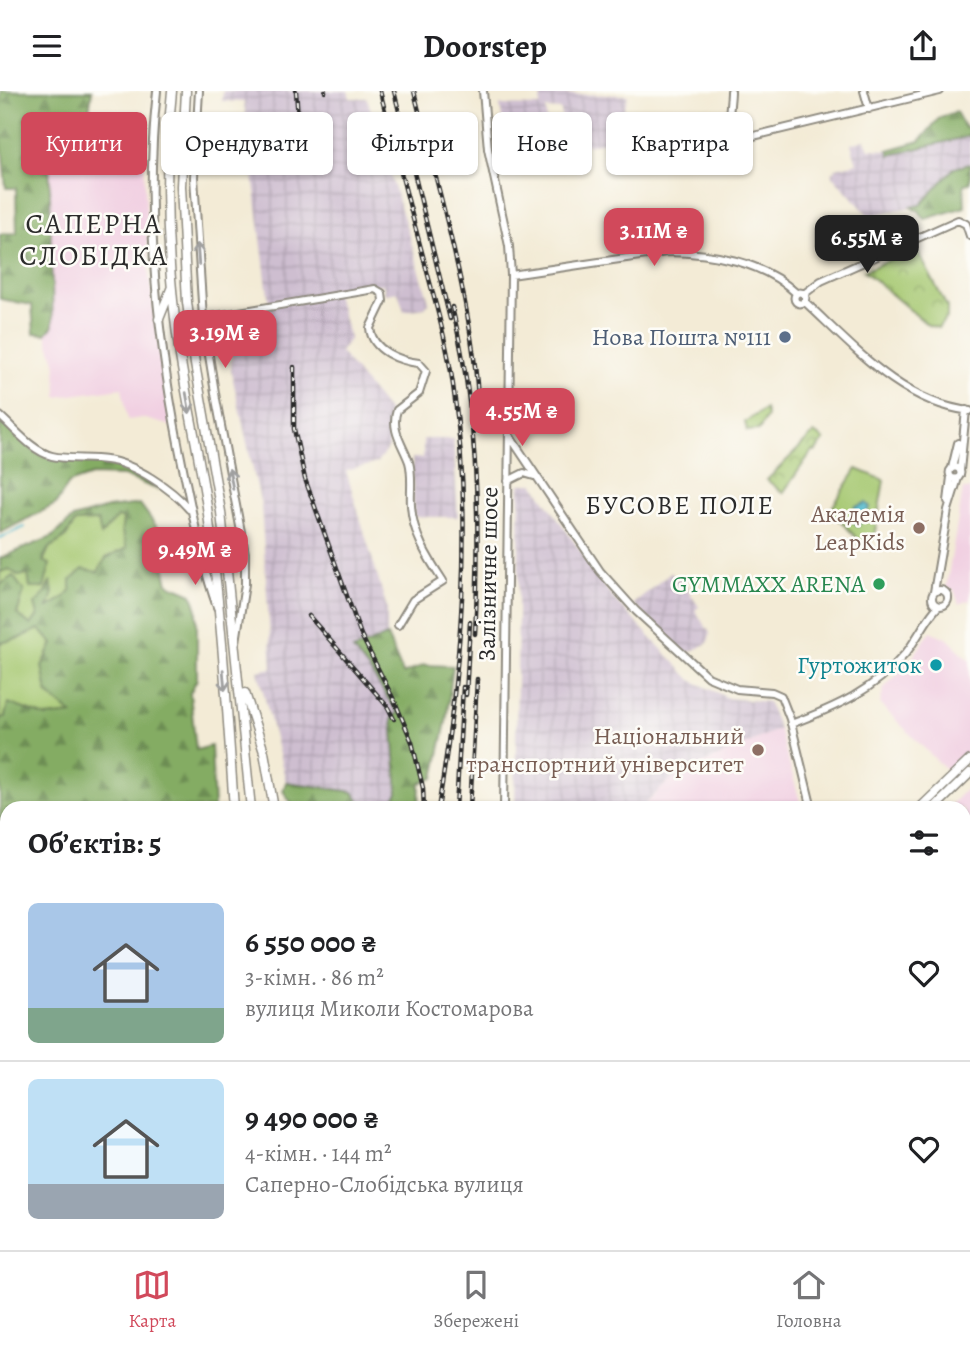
<!DOCTYPE html>
<html lang="uk">
<meta charset="utf-8">
<style>
:root{--surface:#fff;--page:#f6f6f6;--text:#202124;--muted:#757577;--line:#e0e0e0;--accent:#d1495b}
body{margin:0;font-family:Alegreya,serif;background:var(--page);color:var(--text);height:100vh;display:flex;flex-direction:column;font-size:26px;white-space:nowrap}
*{box-sizing:border-box;margin:0}
p{font-size:23px;color:var(--muted)}
.icon{flex:none;width:38px;height:38px;fill:none;stroke:currentColor;stroke-width:2;stroke-linecap:round;stroke-linejoin:round}
.map{position:relative;flex:1;overflow:hidden}
.sheet{position:absolute;left:0px;top:710px;width:971px;height:450px;display:flex;flex-direction:column;background:var(--surface);border-radius:21px 21px 0 0;box-shadow:0 2px 5px #0004}
.sheet>*{flex:none}
.hud{position:absolute;left:21px;top:21px;width:929px;height:63px;display:flex;gap:14px}
.price{position:absolute;translate:-50% -60px;padding:0 16px;border-radius:14px;background:var(--accent);color:#fff;font-size:23px;line-height:46px;filter:drop-shadow(0 2px 4px #0008)}
.price::after{content:'';position:absolute;left:50%;top:42px;width:21px;height:16px;margin-left:-10px;background:inherit;clip-path:polygon(0 0,100% 0,50% 100%)}
.price.selected{background:#222;color:#fff}
ul{padding:0;list-style:none}
li{display:flex;align-items:center;gap:21px;height:175px;padding:0 28px}
li+li{border-top:2px solid var(--line)}
li span{display:grid;place-items:center;flex:none;width:196px;height:140px;border-radius:10px;color:#555}
li>.icon{margin-inline-start:auto}
span .icon{width:84px;height:84px;fill:#fffc;stroke-width:1}
li b{font-size:30px}
h2{display:flex;justify-content:space-between;align-items:center;height:84px;padding:0 28px;font-size:30px}
.pill{padding:0 24px;border-radius:10px;background:var(--surface);box-shadow:0 2px 5px #0004;font-size:24px;line-height:63px}
.pill.selected{background:var(--accent);color:#fff}
header{display:flex;justify-content:space-between;align-items:center;height:91px;padding:0 28px;background:var(--surface);font-size:32px;font-weight:600}
.menu{display:flex;justify-content:space-around;align-items:center;height:98px;border-top:2px solid var(--line);background:var(--surface);font-size:19px;color:var(--muted)}
.menu a{display:grid;justify-items:center;gap:4px}
.menu .selected{color:var(--accent)}
.map>svg:first-child{display:block}
.built{fill:#f1d0e2}
.industrial{fill:url(#industrial-grid)}
.grass{fill:#a6c871;stroke:#687a4e;stroke-width:2}
.forest{fill:url(#forest-firs);stroke:#586c47;stroke-width:2}
.park{fill:url(#park-crowns);stroke:#687a4e;stroke-width:2}
.water{fill:#4eb8cc;stroke:#3c727c;stroke-width:2}
.lines{fill:none;stroke-linecap:round;stroke-linejoin:round}
.stream{stroke:#4eb8cc;stroke-width:2}
.minor-casing{stroke:#8f8b80;stroke-width:10}
.major-casing{stroke:#8f8b80;stroke-width:11}
.minor{stroke:#fff;stroke-width:6}
.major{stroke:#fff;stroke-width:8}
.rail-casing{stroke:#2b2b2b;stroke-width:4.5}
.rail{stroke:#fdfcf7;stroke-width:2;stroke-dasharray:5;stroke-linecap:butt}
.oneway{stroke:#a0a0a0}
.service-dot{fill:#5c6f8a;stroke:#fdfcf7;stroke-width:2.5}
.education-dot{fill:#8d6e63;stroke:#fdfcf7;stroke-width:2.5}
.leisure-dot{fill:#2e9e5b;stroke:#fdfcf7;stroke-width:2.5}
.culture-dot{fill:#0f9aa8;stroke:#fdfcf7;stroke-width:2.5}
.labels{text-anchor:middle;dominant-baseline:central;stroke-width:5;stroke-linejoin:round;paint-order:stroke}
.service-label{font-size:24px;fill:#4e5e75;stroke:#fdfcf7;text-anchor:end}
.education-label{font-size:24px;fill:#785e54;stroke:#fdfcf7;text-anchor:end}
.street-label{font-size:24px;fill:#2b2b2b;stroke:#fdfcf7}
.leisure-label{font-size:24px;fill:#27864d;stroke:#fdfcf7;text-anchor:end}
.culture-label{font-size:24px;fill:#0d838f;stroke:#fdfcf7;text-anchor:end}
.neighbourhood-label{font-size:26px;letter-spacing:2px;fill:#2b2b2b;stroke:#fdfcf7}
.quarter-label{font-size:28px;letter-spacing:2px;fill:#2b2b2b;stroke:#fdfcf7}
</style>
<header><svg class="icon" aria-label="menu" viewBox="0 0 24 24"><path d="M4 6h16M4 12h16M4 18h16"/></svg>Doorstep<svg class="icon" aria-label="share" viewBox="0 0 24 24"><path d="M12 15V3M7 8l5-5 5 5M5 13v7h14v-7"/></svg></header>
<div class="map">
<svg width="970" height="1159" viewBox="0 0 970 1159">
<defs>
<pattern id="industrial-grid" width="8" height="8" patternUnits="userSpaceOnUse" patternTransform="scale(1.75)"><rect width="8" height="8" fill="#cebed0"/><path d="M0 4h8M4 0v8" fill="none" stroke="#b1a3b3"/></pattern>
<pattern id="forest-firs" width="22" height="20" patternUnits="userSpaceOnUse" patternTransform="scale(1.75)"><rect width="22" height="20" fill="#84ac63"/><path d="M5 1l3.5 6h-7zM16 11l3.5 6h-7z" fill="#6c8c52"/></pattern>
<pattern id="park-crowns" width="20" height="18" patternUnits="userSpaceOnUse" patternTransform="scale(1.75)"><rect width="20" height="18" fill="#a6c871"/><path d="M2 6a3 3 0 1 1 6 0M12 15a3 3 0 1 1 6 0" fill="none" stroke="#87a35d"/></pattern>
</defs>
<rect width="100%" height="100%" fill="#fdfcf7"/>
<filter id="ink" filterUnits="userSpaceOnUse"><feTurbulence type="fractalNoise" baseFrequency=".0143" numOctaves="2"/><feDisplacementMap in="SourceGraphic" scale="14" xChannelSelector="R" yChannelSelector="G"/><feConvolveMatrix kernelMatrix="1 2 1 2 8 2 1 2 1" color-interpolation-filters="sRGB"/></filter>
<filter id="wash" filterUnits="userSpaceOnUse"><feTurbulence type="fractalNoise" baseFrequency=".00686" numOctaves="4" result="noise"/><feDisplacementMap in="SourceGraphic" scale="28" xChannelSelector="R" yChannelSelector="G"/><feGaussianBlur stdDeviation="1.57" result="paint"/><feColorMatrix in="noise" values="0 0 0 0 0 0 0 0 0 0 0 0 0 0 0 0 0 1.4 0 .05"/><feComposite in="paint" operator="in"/></filter>
<g filter="url(#wash)">
<rect width="100%" height="100%" fill="#f3ebd6"/>
<path class="built" d="M49 58 79 63 86 68 144 70 149 185 171 335 142 327 128 329 122 297 57 306 56 274 46 243 53 235Z
M963 398H970V509L959 513 954 499 946 497Z
M931 540 948 548 970 569V659L949 682 880 613 884 597 910 570Z
M779 638 802 717 641 718 669 690 684 681Z
M970 694V732L964 738V718L947 717Z"/>
<path class="industrial" d="M223 0H348L350 7H367L429 210 425 217 404 220 398 201 385 203 383 193 335 201 350 247 340 261 388 320 389 355 377 372 346 380 387 517V545L353 559 370 580 398 623 392 627 398 702 388 717H364L353 701 286 691 258 580 272 577 261 414 231 280 233 227 270 220 244 11 222 10Z
M541 3 628 4 615 50 564 57 561 19 546 18 547 57 508 64 500 14 540 15Z
M970 45V73L954 77 921 114 869 125 831 83 836 77 857 72 851 53 865 49 869 58 888 59 891 64Z
M423 348H453L458 426H414L412 367H423Z
M520 393H534L612 506 691 589 728 607 768 611 779 638 684 681 669 690 641 717H515Z
M671 481 676 489 680 487 699 516 695 519 710 542 708 552 686 563 633 513Z
M145 1153H334L329 1159H142Z"/>
<path class="grass" d="M857 378 884 389 874 446 862 453 841 430 828 423Z
M117 426 123 427 122 441 128 457 106 467 98 481 71 499 65 506 47 517 50 491 44 504 35 513 38 524 31 534 17 523 24 500 13 486 0 494V481L9 478 19 485 43 471 49 457 65 447 75 431 98 429 101 443Z
M39 537 53 552 43 575 73 623 46 626 8 612 5 626 0 627V552L20 547Z"/>
<path class="forest" d="M1 0H92L89 21 84 26 79 63 49 58 53 235 46 243 34 242 32 214 0 208V143L17 142 16 97H6L0 35Z
M956 21 965 37 970 36V45L890 64 888 59 920 50 940 26Z
M970 73V92L964 93 965 116 925 128 918 119H915L911 116 921 114 954 77Z
M0 331 34 360 52 369 111 373 136 383 159 399 124 385 92 384 69 392 56 413 0 442Z
M140 413 156 435 168 493 192 503 197 519V588L190 602 196 659 211 655 214 717 7 718V1153H87L86 1159H0V627L5 626 8 612 46 626 72 623 47 602 42 575 53 553 39 538 20 547 0 552V494L13 485 24 500 17 523 31 534 38 524 35 513 44 504 51 490 53 502 48 516 65 506 71 499V489L83 478 98 481 106 467 127 457 122 441 123 427 117 426 101 444 98 430 75 431 65 447 49 457 43 470 50 473 44 497H30L28 483 19 485 9 478 0 481V467L52 446 73 427 108 417Z
M387 545 403 583 424 574 453 575 446 631 434 687 420 692 419 717H388L398 702 392 627 398 622 370 580 353 559Z
M286 691 353 701 364 717H295L283 700Z
M970 746V788L964 791V752Z"/>
<path class="park" d="M916 157 947 216V226L938 237 928 234 864 180Z
M765 318 767 325 759 339 747 340 745 331Z
M814 342 824 349 815 361 812 360 783 402 767 389Z"/>
<path class="water" d="M866 412 870 416 858 435 853 430 855 416Z"/>
<g class="lines">
<path class="stream" d="M0 447 25 436"/>
</g>
</g>
<g filter="url(#ink)">
<g class="lines">
<defs>
<path id="minor" d="M157 0C143 128 158 256 184 382 194 428 201 472 217 516
M199 0 194 86 203 227 216 308 245 462V493L236 551
M483 0 488 58 509 155 511 184 504 718
M731 0C731 16 723 41 741 48L940 0
M864 0 869 18
M511 184 667 161C713 162 762 170 796 202
M794.5 207a5.5 5.5 0 1 1 11 0a5.5 5.5 0 1 1-11 0Z
M804 203 821 190 958 129 966 133 970 145
M804 210C852 254 901 312 970 320
M203 227 375 198 382 202 383 210 370 237C372 260 400 270 419 272L426 280 419 302 397 319C390 339 403 354 409 371 413 385 410 401 411 415 413 444 428 467 443 490L413 509 398 534
M0 325C15 338 32 360 52 365 69 369 89 366 106 369 134 372 172 398 189 418
M509 344 600 480 636 520 708 586 737 598 772 601 781 605 790 628 812 718
M949.5 382a5.5 5.5 0 1 1 11 0a5.5 5.5 0 1 1-11 0Z
M952 377 958 352
M960 380 966 319
M508 390 524 382 534 385
M948 410 951 386
M932 507a8 8 0 1 1 16 0a8 8 0 1 1-16 0Z
M934 501 948 419 958 387
M791 633C836 616 873 600 905 563 915 552 930 521 939 515
M964 879 970 876
M964 944 970 959
M964 971 970 969
M964 1044 970 1042
M485 1153 486 1159
M603 1153 604 1159
M655 1153 656 1159
M743 1153 745 1159"/>
<path id="major" d="M172 0C163 88 167 178 180 265 188 315 199 365 207 416 221 516 227 617 234 718
M186 0 181 95 187 211 195 273 221 421 251 718
M159 228 171 198
M245 602 264 661 274 718
M919 718 970 669
M933 718 970 682
M284 1153 285 1159
M298 1153 299 1159"/>
</defs>
<use href="#minor" class="minor-casing"/>
<use href="#major" class="major-casing"/>
<use href="#minor" class="minor"/>
<use href="#major" class="major"/>
<defs>
<path id="rail" d="M296 0 300 53
M325 0V1
M380 0C394 55 408 110 423 165 434 208 447 250 453 294 474 434 461 579 438 718
M394 0 450 228
M414 0C438 100 470 202 478 305
M452 216C478 322 481 434 475 543
M294 276V338L305 388 361 544 395 611 412 651 423 697 424 718
M309 525 387 615 394 628
M466 604 470 531
M456 718 463 596
M470 718 477 588
M470 1153 471 1159
M368 1159 370 1153"/>
</defs>
<use href="#rail" class="rail-casing"/>
<use href="#rail" class="rail"/>
</g>
<defs><path id="oneway-shaft" d="M-6 0H5M1.5-3L5.5 0L1.5 3" fill="none" stroke-width="1.6" stroke-linecap="round" stroke-linejoin="round" transform="scale(1.75)"/></defs>
<g class="oneway">
<use href="#oneway-shaft" transform="translate(198 163) rotate(-94)"/>
<use href="#oneway-shaft" transform="translate(188 312) rotate(80)"/>
<use href="#oneway-shaft" transform="translate(231 388) rotate(-101)"/>
<use href="#oneway-shaft" transform="translate(224 589) rotate(85)"/>
</g>
</g>
<circle class="service-dot" cx="785" cy="246" r="7"/>
<g class="education-dot">
<circle cx="919" cy="437" r="7"/>
<circle cx="758" cy="659" r="7"/>
</g>
<circle class="leisure-dot" cx="879" cy="493" r="7"/>
<circle class="culture-dot" cx="936" cy="574" r="7"/>
<g class="labels">
<g class="service-label">
<text x="771" y="246">Нова Пошта №111</text>
</g>
<g class="education-label">
<text x="905" y="423">Академія<tspan x="905" dy="28">LeapKids</tspan></text>
<text x="744" y="645">Національний<tspan x="744" dy="28">транспортний університет</tspan></text>
</g>
<g class="street-label">
<text transform="translate(488 483) rotate(-89)">Залізничне шосе</text>
</g>
<g class="leisure-label">
<text x="865" y="493">GYMMAXX ARENA</text>
</g>
<g class="culture-label">
<text x="922" y="574">Гуртожиток</text>
</g>
<g class="neighbourhood-label">
<text x="680" y="414">БУСОВЕ ПОЛЕ</text>
</g>
<g class="quarter-label">
<text x="94" y="133">САПЕРНА<tspan x="94" dy="32">СЛОБІДКА</tspan></text>
</g>
</g>
</svg>
<b class="price" style="left:654px;top:177px">3.11M ₴</b>
<b class="price selected" style="left:867px;top:184px">6.55M ₴</b>
<b class="price" style="left:225px;top:279px">3.19M ₴</b>
<b class="price" style="left:522px;top:357px">4.55M ₴</b>
<b class="price" style="left:195px;top:496px">9.49M ₴</b>
<div class="hud">
<a class="pill selected">Купити</a>
<a class="pill">Орендувати</a>
<a class="pill">Фільтри</a>
<a class="pill">Нове</a>
<a class="pill">Квартира</a>
</div>
<section class="sheet">
<h2>Об’єктів: 5<svg class="icon" aria-label="filters" viewBox="0 0 24 24"><path d="M4 7h16M4 17h16"/><circle cx="9" cy="7" r="2"/><circle cx="15" cy="17" r="2"/></svg></h2>
<ul>
<li><span style="background:linear-gradient(#a9c7e8 75%,#7fa58c 0)"><svg class="icon" aria-label="home" viewBox="0 0 24 24"><path d="M3 11l9-7 9 7M6 9v11h12V9"/></svg></span><div><b>6 550 000 ₴</b><p>3-кімн. · 86 m²</p><p>вулиця Миколи Костомарова</p></div><svg class="icon" aria-label="heart" viewBox="0 0 24 24"><path d="M12 20l-8-8c-3-5 5-10 8-4 3-6 11-1 8 4z"/></svg></li>
<li><span style="background:linear-gradient(#bfe0f5 75%,#9aa5b1 0)"><svg class="icon" aria-label="home" viewBox="0 0 24 24"><path d="M3 11l9-7 9 7M6 9v11h12V9"/></svg></span><div><b>9 490 000 ₴</b><p>4-кімн. · 144 m²</p><p>Саперно-Слобідська вулиця</p></div><svg class="icon" aria-label="heart" viewBox="0 0 24 24"><path d="M12 20l-8-8c-3-5 5-10 8-4 3-6 11-1 8 4z"/></svg></li>
</ul>
</section>
</div>
<nav class="menu">
<a class="selected"><svg class="icon" aria-label="map" viewBox="0 0 24 24"><path d="M3 6l6-2 6 2 6-2v14l-6 2-6-2-6 2zM9 4v14M15 6v14"/></svg>Карта</a>
<a><svg class="icon" aria-label="saved" viewBox="0 0 24 24"><path d="M7 4h10v16l-5-4-5 4z"/></svg>Збережені</a>
<a><svg class="icon" aria-label="home" viewBox="0 0 24 24"><path d="M3 11l9-7 9 7M6 9v11h12V9"/></svg>Головна</a>
</nav>
